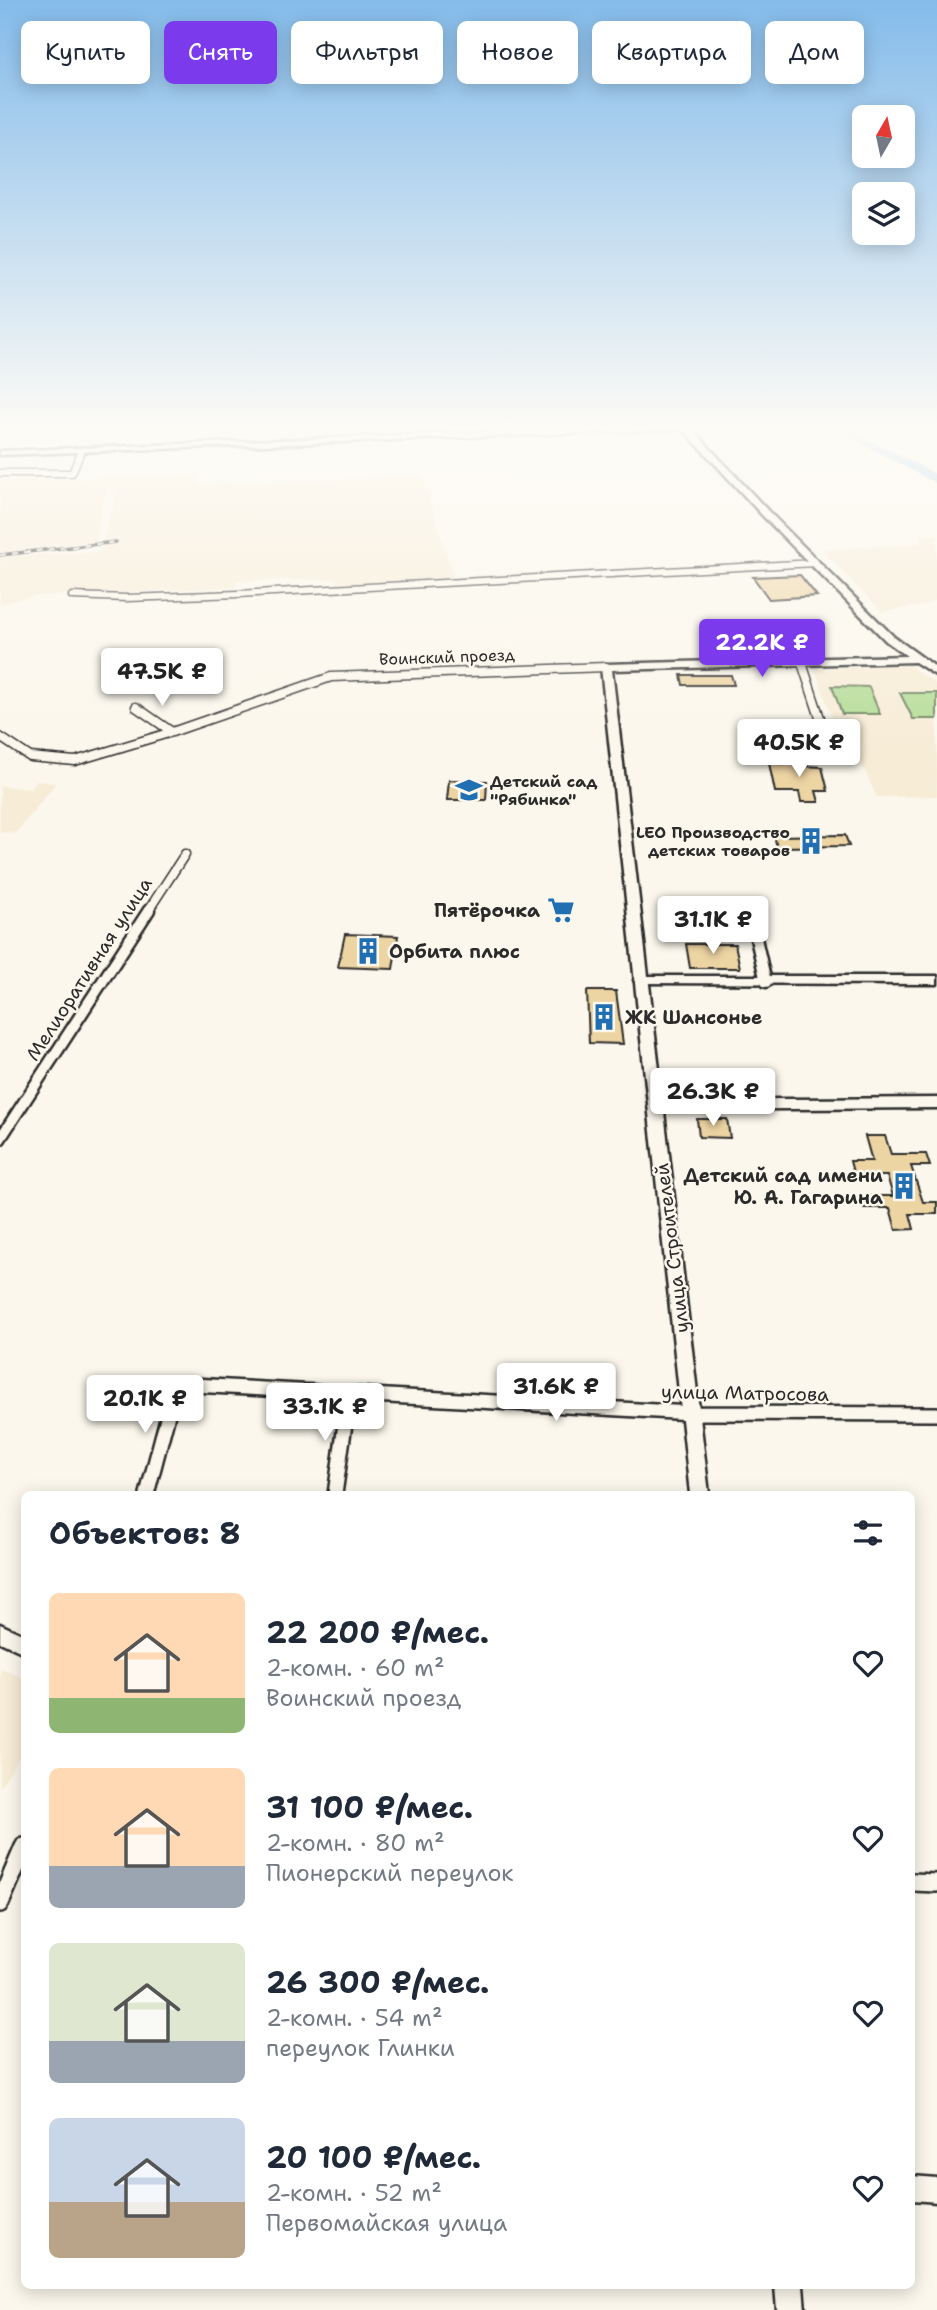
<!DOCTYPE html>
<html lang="ru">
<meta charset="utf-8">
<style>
:root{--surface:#fff;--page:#f6f6f7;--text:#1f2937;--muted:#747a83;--accent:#7c3aed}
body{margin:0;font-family:"Shantell Sans",sans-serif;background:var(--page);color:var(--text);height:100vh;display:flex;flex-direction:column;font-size:26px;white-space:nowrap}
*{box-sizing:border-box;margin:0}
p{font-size:23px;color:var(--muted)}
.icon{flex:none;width:38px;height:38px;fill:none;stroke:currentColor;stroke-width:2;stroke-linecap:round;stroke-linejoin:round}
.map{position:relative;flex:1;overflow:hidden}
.drawer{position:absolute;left:21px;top:1491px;width:894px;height:798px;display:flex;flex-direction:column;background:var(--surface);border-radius:10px;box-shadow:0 4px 18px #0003}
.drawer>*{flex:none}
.banner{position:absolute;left:21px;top:21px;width:896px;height:63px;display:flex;gap:14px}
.needle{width:46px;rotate:9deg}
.tools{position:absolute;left:852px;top:105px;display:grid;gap:14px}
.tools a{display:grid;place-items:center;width:63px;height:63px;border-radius:10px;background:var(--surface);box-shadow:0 4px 18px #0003;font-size:35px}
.price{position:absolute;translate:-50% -60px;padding:0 16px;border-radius:7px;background:#fff;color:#222;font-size:23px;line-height:46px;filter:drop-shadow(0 2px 4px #0008)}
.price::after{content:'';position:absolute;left:50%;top:42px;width:21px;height:16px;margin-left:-10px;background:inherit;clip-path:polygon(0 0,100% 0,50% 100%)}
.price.on{background:var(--accent);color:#fff}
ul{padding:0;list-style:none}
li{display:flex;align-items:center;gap:21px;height:175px;padding:0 28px}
li span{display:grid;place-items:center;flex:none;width:196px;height:140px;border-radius:10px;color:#555}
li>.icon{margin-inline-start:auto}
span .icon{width:84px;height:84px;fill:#fffc;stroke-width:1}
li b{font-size:30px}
h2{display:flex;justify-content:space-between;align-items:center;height:84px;padding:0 28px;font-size:30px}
.pill{padding:0 24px;border-radius:10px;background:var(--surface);box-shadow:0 4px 18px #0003;font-size:24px;line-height:63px}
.pill.on{background:var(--accent);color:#fff}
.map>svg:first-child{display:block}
.built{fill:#f7ecd6}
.green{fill:#b5dc98;stroke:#708462;stroke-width:2}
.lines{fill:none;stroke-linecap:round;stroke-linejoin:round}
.stream{stroke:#67889f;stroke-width:2}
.river{fill:#8fc6ed;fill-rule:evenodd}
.building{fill:#edd4a3;stroke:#2b2b2b;stroke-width:2}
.minor-far4-casing{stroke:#2b2b2b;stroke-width:9}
.minor-far3-casing{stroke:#2b2b2b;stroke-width:11}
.minor-far2-casing{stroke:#2b2b2b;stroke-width:15}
.minor-far1-casing{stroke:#2b2b2b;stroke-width:18}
.minor-casing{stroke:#2b2b2b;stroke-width:22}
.tertiary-casing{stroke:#2b2b2b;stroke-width:5}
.secondary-casing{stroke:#2b2b2b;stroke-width:5}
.minor-far4{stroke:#fbf7ec;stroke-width:6}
.minor-far3{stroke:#fbf7ec;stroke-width:8}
.minor-far2{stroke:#fbf7ec;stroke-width:10}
.minor-far1{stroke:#fbf7ec;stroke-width:13}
.minor{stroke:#fbf7ec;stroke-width:17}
.tertiary{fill:#fbf7ec;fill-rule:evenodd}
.secondary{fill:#fbf7ec;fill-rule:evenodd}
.rail-casing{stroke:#2b2b2b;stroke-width:3.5}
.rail{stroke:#fbf7ec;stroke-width:2;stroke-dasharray:6;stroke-linecap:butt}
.labels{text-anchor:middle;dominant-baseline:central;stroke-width:5;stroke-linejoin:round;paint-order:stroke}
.far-street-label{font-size:16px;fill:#2b2b2b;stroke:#fbf7ec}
.far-poi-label{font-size:16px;font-weight:bold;fill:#2b2b2b;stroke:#fbf7ec;text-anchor:start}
.poi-label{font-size:19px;font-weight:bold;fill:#2b2b2b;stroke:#fbf7ec;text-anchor:end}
.street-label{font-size:19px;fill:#2b2b2b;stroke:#fbf7ec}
</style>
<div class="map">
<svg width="937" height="2310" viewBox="0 0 937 2310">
<rect width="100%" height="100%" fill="#fbf7ec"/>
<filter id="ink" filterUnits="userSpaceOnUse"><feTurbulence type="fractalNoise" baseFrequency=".0143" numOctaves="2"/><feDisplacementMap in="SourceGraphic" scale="14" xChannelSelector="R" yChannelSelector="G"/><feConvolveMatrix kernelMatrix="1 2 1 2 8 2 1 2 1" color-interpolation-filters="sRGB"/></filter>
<g filter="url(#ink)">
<path class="built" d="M198 476 197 485 422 476 454 578 337 585 336 579 236 581V587L34 596 0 604V557L100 551 118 489H106L96 542 0 552V480Z
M937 535V599L925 605 882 612 822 550 926 543 920 536Z
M909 665 937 685V796L877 797 848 736 838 735 815 669Z
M36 781 56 783 16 833 0 832V786L30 789Z
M0 1668 24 1678V1749L0 1787Z"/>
<path class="green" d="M832 686 869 687 880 714H842Z
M900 693H937V719H913Z"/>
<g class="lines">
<path class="stream" d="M223 435 244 427"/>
<path class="river" d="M831 427H845L937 475V484Z"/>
</g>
<path class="building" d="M800 575 817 596 769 599 753 577Z
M681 675H731L734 685H683Z
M788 756H803L805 766 822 767 828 791H816L819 802H801L799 792H775L769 763 790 764Z
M449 780 487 781 486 800H447Z
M845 835 849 846 777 847 774 836Z
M345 934 398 936 393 969 338 967Z
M686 944H735L740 968H690Z
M587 991H616L623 1044 589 1043Z
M697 1119H727L730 1138 699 1137Z
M865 1136H885L891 1154H926L930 1166H911L923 1202H937V1214H910L914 1229 896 1230 890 1208H864L861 1196H893L887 1176H854L850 1161H872Z"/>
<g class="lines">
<defs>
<path id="minor-far4" d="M0 473H72L82 450
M72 596 127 598 238 594 816 563"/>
<path id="minor-far3" d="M802 663 824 730
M136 707 172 732
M0 737 30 757 75 761 172 732 331 677 606 667
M148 911 185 854"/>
<path id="minor-far2" d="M752 921 766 982
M656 1105 937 1103
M0 1139 149 910"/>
<path id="minor-far1" d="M147 1494 176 1384 691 1413 937 1414
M335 1494 349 1396"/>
<path id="minor" d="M912 1882 937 1883
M0 1903 24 1847"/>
<path id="tertiary" d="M640 976H937V984L636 983 634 980 636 977Z
M912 2176 937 2178V2202L912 2200Z"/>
<path id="secondary" d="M612 427H690L768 511 894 637 937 668V676L915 662 612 670 709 1494H690L601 667 606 664 907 656 886 641 762 515 683 429 0 455V451Z
M0 1624 24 1635V1653L0 1642Z
M775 2286H803L805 2310H777Z"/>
</defs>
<use href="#minor-far4" class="minor-far4-casing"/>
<use href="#minor-far3" class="minor-far3-casing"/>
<use href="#minor-far2" class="minor-far2-casing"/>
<use href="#minor-far1" class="minor-far1-casing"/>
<use href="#minor" class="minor-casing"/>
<use href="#tertiary" class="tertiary-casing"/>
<use href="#secondary" class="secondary-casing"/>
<use href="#minor-far4" class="minor-far4"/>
<use href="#minor-far3" class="minor-far3"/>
<use href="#minor-far2" class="minor-far2"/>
<use href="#minor-far1" class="minor-far1"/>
<use href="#minor" class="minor"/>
<use href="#tertiary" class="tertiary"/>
<use href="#secondary" class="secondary"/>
<defs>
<path id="rail" d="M0 555 116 542"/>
</defs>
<use href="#rail" class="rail-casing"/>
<use href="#rail" class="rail"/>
</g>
</g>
<linearGradient id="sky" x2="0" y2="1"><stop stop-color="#84bbea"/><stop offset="0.57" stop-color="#fdfbf6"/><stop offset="1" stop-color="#fdfbf6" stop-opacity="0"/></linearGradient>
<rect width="937" height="751" fill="url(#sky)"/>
<defs>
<symbol id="school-bare" viewBox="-9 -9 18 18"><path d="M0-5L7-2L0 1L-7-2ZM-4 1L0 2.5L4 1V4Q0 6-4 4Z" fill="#1f6fb2" stroke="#fbf7ec" stroke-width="2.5" paint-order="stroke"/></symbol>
<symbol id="building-bare" viewBox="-9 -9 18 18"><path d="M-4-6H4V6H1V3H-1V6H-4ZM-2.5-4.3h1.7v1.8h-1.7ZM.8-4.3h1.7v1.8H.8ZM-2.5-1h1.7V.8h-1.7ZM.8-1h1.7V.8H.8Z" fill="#1f6fb2" stroke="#fbf7ec" stroke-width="2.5" paint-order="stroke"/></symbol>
<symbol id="supermarket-bare" viewBox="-9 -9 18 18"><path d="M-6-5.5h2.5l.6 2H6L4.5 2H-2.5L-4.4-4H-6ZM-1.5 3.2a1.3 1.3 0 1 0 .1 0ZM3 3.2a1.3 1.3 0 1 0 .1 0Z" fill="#1f6fb2" stroke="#fbf7ec" stroke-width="2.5" paint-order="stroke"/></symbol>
</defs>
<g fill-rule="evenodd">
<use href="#school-bare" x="450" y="771" width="38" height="38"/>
<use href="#building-bare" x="792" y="822" width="38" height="38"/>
<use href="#supermarket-bare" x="542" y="891" width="38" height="38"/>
<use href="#building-bare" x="349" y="932" width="38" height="38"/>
<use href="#building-bare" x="585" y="998" width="38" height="38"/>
<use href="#building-bare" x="885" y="1167" width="38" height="38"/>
</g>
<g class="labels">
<g class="far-street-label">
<text transform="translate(447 657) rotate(-2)">Воинский проезд</text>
</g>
<g class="far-poi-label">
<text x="490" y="781">Детский сад<tspan x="490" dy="18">"Рябинка"</tspan></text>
<text x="790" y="832" text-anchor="end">LEO Производство<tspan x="790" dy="18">детских товаров</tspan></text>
</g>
<g class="poi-label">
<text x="540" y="910">Пятёрочка</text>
<text x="389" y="951" text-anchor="start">Орбита плюс</text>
<text x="625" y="1017" text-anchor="start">ЖК Шансонье</text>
<text x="883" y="1175">Детский сад имени<tspan x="883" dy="22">Ю. А. Гагарина</tspan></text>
</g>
<g class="street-label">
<text transform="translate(89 969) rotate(-57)">Мелиоративная улица</text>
<text transform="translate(672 1248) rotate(-97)">улица Строителей</text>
<text transform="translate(745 1393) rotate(1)">улица Матросова</text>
</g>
</g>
</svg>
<div class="tools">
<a><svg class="needle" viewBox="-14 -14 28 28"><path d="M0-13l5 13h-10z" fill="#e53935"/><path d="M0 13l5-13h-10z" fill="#747a83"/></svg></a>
<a><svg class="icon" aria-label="layers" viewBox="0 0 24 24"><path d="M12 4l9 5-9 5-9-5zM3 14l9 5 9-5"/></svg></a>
</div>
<b class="price on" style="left:762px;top:679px">22.2K ₽</b>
<b class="price" style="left:162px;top:708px">47.5K ₽</b>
<b class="price" style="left:799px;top:779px">40.5K ₽</b>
<b class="price" style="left:713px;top:956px">31.1K ₽</b>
<b class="price" style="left:713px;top:1128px">26.3K ₽</b>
<b class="price" style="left:556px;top:1423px">31.6K ₽</b>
<b class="price" style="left:145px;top:1435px">20.1K ₽</b>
<b class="price" style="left:325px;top:1443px">33.1K ₽</b>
<div class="banner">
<a class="pill">Купить</a>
<a class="pill on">Снять</a>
<a class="pill">Фильтры</a>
<a class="pill">Новое</a>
<a class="pill">Квартира</a>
<a class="pill">Дом</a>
</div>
<section class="drawer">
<h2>Объектов: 8<svg class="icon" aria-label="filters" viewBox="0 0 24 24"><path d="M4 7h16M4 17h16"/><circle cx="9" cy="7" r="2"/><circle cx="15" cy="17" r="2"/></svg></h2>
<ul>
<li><span style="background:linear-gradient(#ffd9b3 75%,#8fb573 0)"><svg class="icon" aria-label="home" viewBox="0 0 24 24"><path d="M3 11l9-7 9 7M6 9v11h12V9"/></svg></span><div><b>22 200 ₽/мес.</b><p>2-комн. · 60 m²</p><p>Воинский проезд</p></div><svg class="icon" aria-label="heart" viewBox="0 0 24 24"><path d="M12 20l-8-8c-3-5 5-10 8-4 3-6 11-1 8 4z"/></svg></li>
<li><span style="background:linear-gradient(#ffd9b3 70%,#9aa5b1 0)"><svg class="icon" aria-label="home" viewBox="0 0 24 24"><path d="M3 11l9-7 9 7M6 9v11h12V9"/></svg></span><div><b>31 100 ₽/мес.</b><p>2-комн. · 80 m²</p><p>Пионерский переулок</p></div><svg class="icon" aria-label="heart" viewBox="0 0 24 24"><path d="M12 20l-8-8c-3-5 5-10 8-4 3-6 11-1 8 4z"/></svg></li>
<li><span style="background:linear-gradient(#dfe7d0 70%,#9aa5b1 0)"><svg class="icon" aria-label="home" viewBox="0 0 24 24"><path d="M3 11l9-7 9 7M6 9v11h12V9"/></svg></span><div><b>26 300 ₽/мес.</b><p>2-комн. · 54 m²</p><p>переулок Глинки</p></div><svg class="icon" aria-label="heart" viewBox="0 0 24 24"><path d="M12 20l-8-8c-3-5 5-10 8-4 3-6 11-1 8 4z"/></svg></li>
<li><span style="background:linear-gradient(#c9d6e8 60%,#b9a48a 0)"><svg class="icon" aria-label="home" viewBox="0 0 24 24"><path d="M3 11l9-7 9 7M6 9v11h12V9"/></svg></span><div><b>20 100 ₽/мес.</b><p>2-комн. · 52 m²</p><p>Первомайская улица</p></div><svg class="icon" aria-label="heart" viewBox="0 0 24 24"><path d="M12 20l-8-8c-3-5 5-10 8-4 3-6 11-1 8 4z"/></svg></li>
</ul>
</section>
</div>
